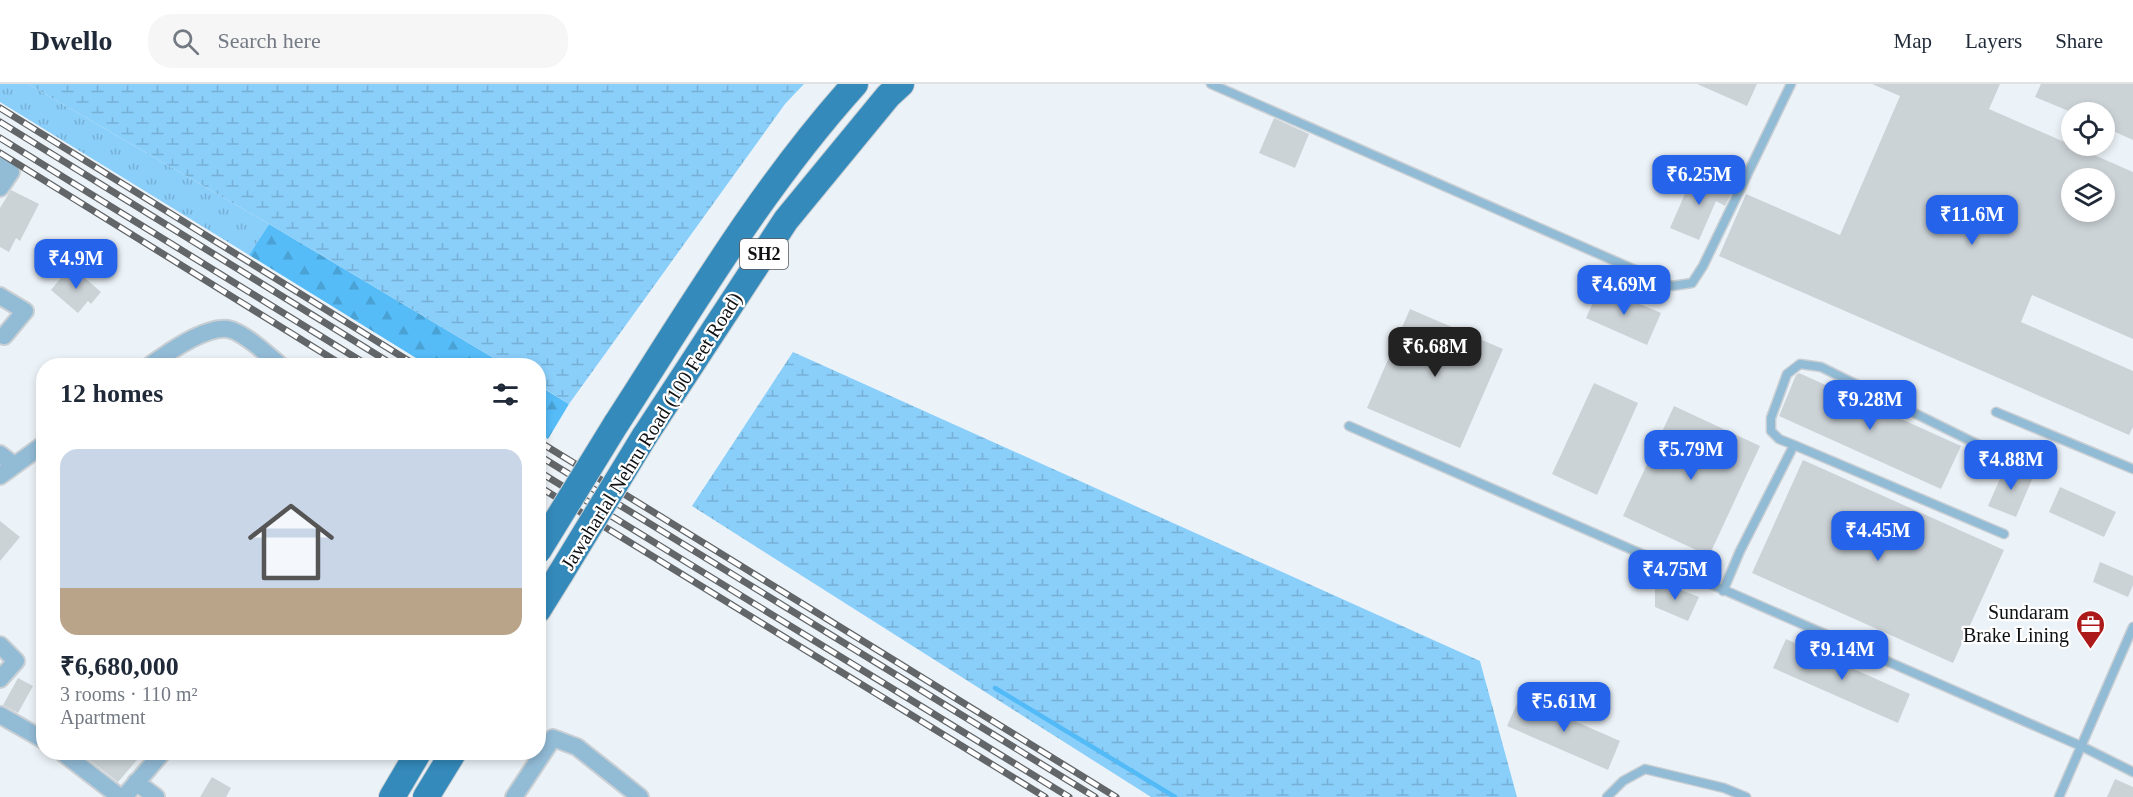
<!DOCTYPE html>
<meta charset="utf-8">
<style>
:root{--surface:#fff;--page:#f6f6f7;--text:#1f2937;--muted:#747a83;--line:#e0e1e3;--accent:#2563eb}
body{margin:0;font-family:Georgia,serif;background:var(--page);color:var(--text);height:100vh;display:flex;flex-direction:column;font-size:22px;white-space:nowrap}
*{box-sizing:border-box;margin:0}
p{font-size:20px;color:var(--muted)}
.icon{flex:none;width:33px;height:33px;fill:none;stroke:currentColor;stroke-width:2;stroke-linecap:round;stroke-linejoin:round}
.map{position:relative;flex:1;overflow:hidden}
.panel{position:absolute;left:36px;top:274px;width:510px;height:402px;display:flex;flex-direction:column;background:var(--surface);border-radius:24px;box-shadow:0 3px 9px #0003}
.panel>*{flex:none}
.fabs{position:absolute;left:2061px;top:18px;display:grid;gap:12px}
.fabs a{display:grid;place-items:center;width:54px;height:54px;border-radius:50%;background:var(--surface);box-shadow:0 3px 9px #0003;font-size:30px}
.price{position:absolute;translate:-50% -51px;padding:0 14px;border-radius:12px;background:var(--accent);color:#fff;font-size:20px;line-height:39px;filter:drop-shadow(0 2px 3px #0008)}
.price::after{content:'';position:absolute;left:50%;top:36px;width:18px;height:14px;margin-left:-9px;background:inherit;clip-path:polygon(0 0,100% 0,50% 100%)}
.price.active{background:#222;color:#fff}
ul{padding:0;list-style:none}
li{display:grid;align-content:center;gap:12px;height:318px;padding:0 24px}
li span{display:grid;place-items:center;height:186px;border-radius:18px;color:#555}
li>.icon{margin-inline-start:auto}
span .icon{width:108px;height:108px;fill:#fffc;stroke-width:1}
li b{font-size:26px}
h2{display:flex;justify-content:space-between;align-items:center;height:72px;padding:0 24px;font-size:26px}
header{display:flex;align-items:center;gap:36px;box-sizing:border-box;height:84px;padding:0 30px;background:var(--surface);border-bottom:2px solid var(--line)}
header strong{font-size:28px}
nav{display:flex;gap:33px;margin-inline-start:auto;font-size:21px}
.search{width:420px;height:54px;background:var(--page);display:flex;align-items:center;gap:15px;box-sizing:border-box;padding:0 21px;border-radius:24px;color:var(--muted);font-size:22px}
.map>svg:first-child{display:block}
.grass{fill:url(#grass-tufts)}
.forest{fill:url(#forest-firs)}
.wetland{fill:url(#wetland-marsh)}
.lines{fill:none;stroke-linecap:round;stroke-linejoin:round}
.stream{stroke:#52baf6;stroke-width:4.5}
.building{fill:#ccd3d7;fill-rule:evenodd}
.lane-casing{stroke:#c9cfd3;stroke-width:11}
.street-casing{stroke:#c9cfd3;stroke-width:20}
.primary-casing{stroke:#c9cfd3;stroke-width:28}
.lane{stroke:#92bbd6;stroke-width:8}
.street{stroke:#92bbd6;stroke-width:16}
.primary{stroke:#348abb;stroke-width:26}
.rail-casing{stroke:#626669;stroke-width:7}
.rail{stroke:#fff;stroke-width:4.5;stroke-dasharray:14;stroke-linecap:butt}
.primary-bridge-casing{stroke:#c9cfd3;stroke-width:28;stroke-linecap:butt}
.primary-bridge{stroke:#348abb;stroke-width:26}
.labels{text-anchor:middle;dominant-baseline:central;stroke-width:4.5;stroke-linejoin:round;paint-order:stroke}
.shield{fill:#fff;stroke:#57585a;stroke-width:1.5}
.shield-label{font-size:18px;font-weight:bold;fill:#0f1113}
.street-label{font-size:20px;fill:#0f1113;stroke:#fff}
.poi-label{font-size:20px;fill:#0f1113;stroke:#fff;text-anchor:end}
</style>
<header>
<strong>Dwello</strong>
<div class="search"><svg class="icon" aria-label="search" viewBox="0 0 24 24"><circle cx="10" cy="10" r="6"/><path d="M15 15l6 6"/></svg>Search here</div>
<nav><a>Map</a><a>Layers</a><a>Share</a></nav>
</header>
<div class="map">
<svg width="2133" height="713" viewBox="0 0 2133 713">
<defs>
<pattern id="grass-tufts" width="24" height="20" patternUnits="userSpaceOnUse" patternTransform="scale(1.5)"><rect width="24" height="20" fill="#8acefa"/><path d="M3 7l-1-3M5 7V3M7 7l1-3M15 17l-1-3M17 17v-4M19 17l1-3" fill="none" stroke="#76b0d5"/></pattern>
<pattern id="forest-firs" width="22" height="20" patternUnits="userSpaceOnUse" patternTransform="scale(1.5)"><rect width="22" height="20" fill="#55bcf8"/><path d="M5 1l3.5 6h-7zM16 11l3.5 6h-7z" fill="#49a1d4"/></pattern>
<pattern id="wetland-marsh" width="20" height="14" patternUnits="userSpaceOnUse" patternTransform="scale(1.5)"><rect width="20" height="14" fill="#8acefa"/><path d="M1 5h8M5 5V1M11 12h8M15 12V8" fill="none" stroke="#76b0d5"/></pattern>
</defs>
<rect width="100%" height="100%" fill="#ecf3f8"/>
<path class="grass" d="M0 0H28L269 140 249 171 0 18Z"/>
<path class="forest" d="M269 140 507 282H429L249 171Z
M538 301 569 320 548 355 539 349Z"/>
<path class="wetland" d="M28 0H804L785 20 569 320 539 301 538 282H507L269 140Z
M793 268 1480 577 1517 713H1151L692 422Z"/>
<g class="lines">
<path class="stream" d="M995 604 1175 713"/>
</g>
<path class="building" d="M1697 0H1757L1747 22Z
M1872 0H2000L1989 25 2133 88V255L2032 211 2021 238 2133 287V343L2129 351 1719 172 1746 110 1840 151 1900 12ZM2072 94H2104V128H2072Z
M2041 0H2133V56L2104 43V28H2071L2035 13Z
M1274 34 1309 50 1295 84 1259 69Z
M1694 89 1733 106 1725 122 1716 117 1699 156 1670 144Z
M11 106 39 120 20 157 16 154 9 168 0 163V124Z
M71 182 101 208 91 220 88 217 78 229 51 206Z
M1600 203 1661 229 1647 261 1586 234Z
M1410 225 1503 265 1460 364 1367 324Z
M1799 289 1961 362 1941 405 1779 332 1796 291Z
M1594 299 1638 319 1597 411 1552 390Z
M1674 322 1760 362 1709 472 1623 432Z
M1803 376 2004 466 1953 579 1752 489Z
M2006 381 2033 393 2016 433 1988 422Z
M2060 403 2116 428 2104 453 2049 428Z
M0 437 20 453 0 477Z
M2100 478 2133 492V501L2128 513 2093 498Z
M1655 496 1699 513 1688 537 1655 523Z
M1786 555 1910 610 1898 639 1773 584Z
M18 594 33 602 18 629 3 621Z
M1520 613 1620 657 1608 686 1507 642Z
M80 669H143L118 698Z
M212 693 231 704 226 713H200Z
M2115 695 2133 703V713H2107Z"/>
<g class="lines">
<defs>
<path id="lane" d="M1211 0 1672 202 1692 199 1703 182 1791 0
M1996 328 2133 385
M1349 342 2081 662 2133 688
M1794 361 1779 355 1771 347V334L1787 290 1800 280 1821 283 1981 362
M1723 507 1740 467 1794 361 2004 450
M1607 713 1623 697 1645 685 1724 704 1746 713
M2059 713 2133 543"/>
<path id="street" d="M0 82 11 88 0 104
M0 212 25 227 4 252
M149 282C167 269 205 242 228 245 244 248 269 272 281 282
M0 370 14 381
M0 392 44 360
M0 561 16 577 0 595
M0 631 44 656
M63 669 120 713
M136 698 156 713
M124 713 162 669
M514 713 553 654 577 663 640 713"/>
<path id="primary" d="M616 340C691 224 762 103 855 0
M644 353 786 136 888 12 901 0
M538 526 561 489
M392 713 418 669
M426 713 453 669"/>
</defs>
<use href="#lane" class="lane-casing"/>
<use href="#street" class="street-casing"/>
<use href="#primary" class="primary-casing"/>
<use href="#lane" class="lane"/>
<use href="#street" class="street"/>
<use href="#primary" class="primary"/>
<defs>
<path id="rail" d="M0 24 417 282
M0 38 395 282
M0 54 369 282
M0 69 344 282
M538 357 1116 713
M538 371 1095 713
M538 387 1069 713
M538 402 1045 713"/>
</defs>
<use href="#rail" class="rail-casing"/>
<use href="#rail" class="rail"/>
<defs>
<path id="primary-bridge" d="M538 467 616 340
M561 489 644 353"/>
</defs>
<use href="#primary-bridge" class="primary-bridge-casing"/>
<use href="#primary-bridge" class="primary-bridge"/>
</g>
<defs>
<symbol id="office-pin" viewBox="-11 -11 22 30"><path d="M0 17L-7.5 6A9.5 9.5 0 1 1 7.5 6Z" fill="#ac1a1a" stroke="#fff"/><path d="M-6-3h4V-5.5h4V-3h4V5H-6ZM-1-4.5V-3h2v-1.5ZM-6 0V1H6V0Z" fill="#fff"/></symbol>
</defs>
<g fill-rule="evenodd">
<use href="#office-pin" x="2074" y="524" width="33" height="45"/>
</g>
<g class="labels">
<rect class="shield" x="740" y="155" width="48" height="30" rx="4.5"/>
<g class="shield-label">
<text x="764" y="170">SH2</text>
</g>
<g class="street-label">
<text transform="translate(651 347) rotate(-58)">Jawaharlal Nehru Road (100 Feet Road)</text>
</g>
<g class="poi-label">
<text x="2069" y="528">Sundaram<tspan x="2069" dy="23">Brake Lining</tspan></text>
</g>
</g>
</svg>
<div class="fabs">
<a><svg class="icon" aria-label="locate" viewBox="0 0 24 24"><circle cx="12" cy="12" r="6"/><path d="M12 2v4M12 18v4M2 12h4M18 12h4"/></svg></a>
<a><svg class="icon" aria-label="layers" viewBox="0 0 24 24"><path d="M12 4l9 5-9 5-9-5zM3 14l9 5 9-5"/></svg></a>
</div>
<b class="price" style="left:1699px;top:122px">₹6.25M</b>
<b class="price" style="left:1972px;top:162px">₹11.6M</b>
<b class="price" style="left:76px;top:206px">₹4.9M</b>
<b class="price" style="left:1624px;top:232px">₹4.69M</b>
<b class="price active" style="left:1435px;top:294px">₹6.68M</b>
<b class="price" style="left:1870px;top:347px">₹9.28M</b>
<b class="price" style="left:1691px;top:397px">₹5.79M</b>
<b class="price" style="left:2011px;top:407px">₹4.88M</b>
<b class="price" style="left:1878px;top:478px">₹4.45M</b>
<b class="price" style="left:1675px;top:517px">₹4.75M</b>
<b class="price" style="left:1842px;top:597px">₹9.14M</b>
<b class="price" style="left:1564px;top:649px">₹5.61M</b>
<section class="panel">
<h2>12 homes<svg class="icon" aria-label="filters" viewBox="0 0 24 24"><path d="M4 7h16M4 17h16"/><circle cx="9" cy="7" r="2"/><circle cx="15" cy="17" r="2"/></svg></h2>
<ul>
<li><span style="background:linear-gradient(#c9d6e8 75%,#b9a48a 0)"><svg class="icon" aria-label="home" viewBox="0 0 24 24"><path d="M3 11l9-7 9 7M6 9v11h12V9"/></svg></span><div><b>₹6,680,000</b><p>3 rooms · 110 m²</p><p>Apartment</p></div></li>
</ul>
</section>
</div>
